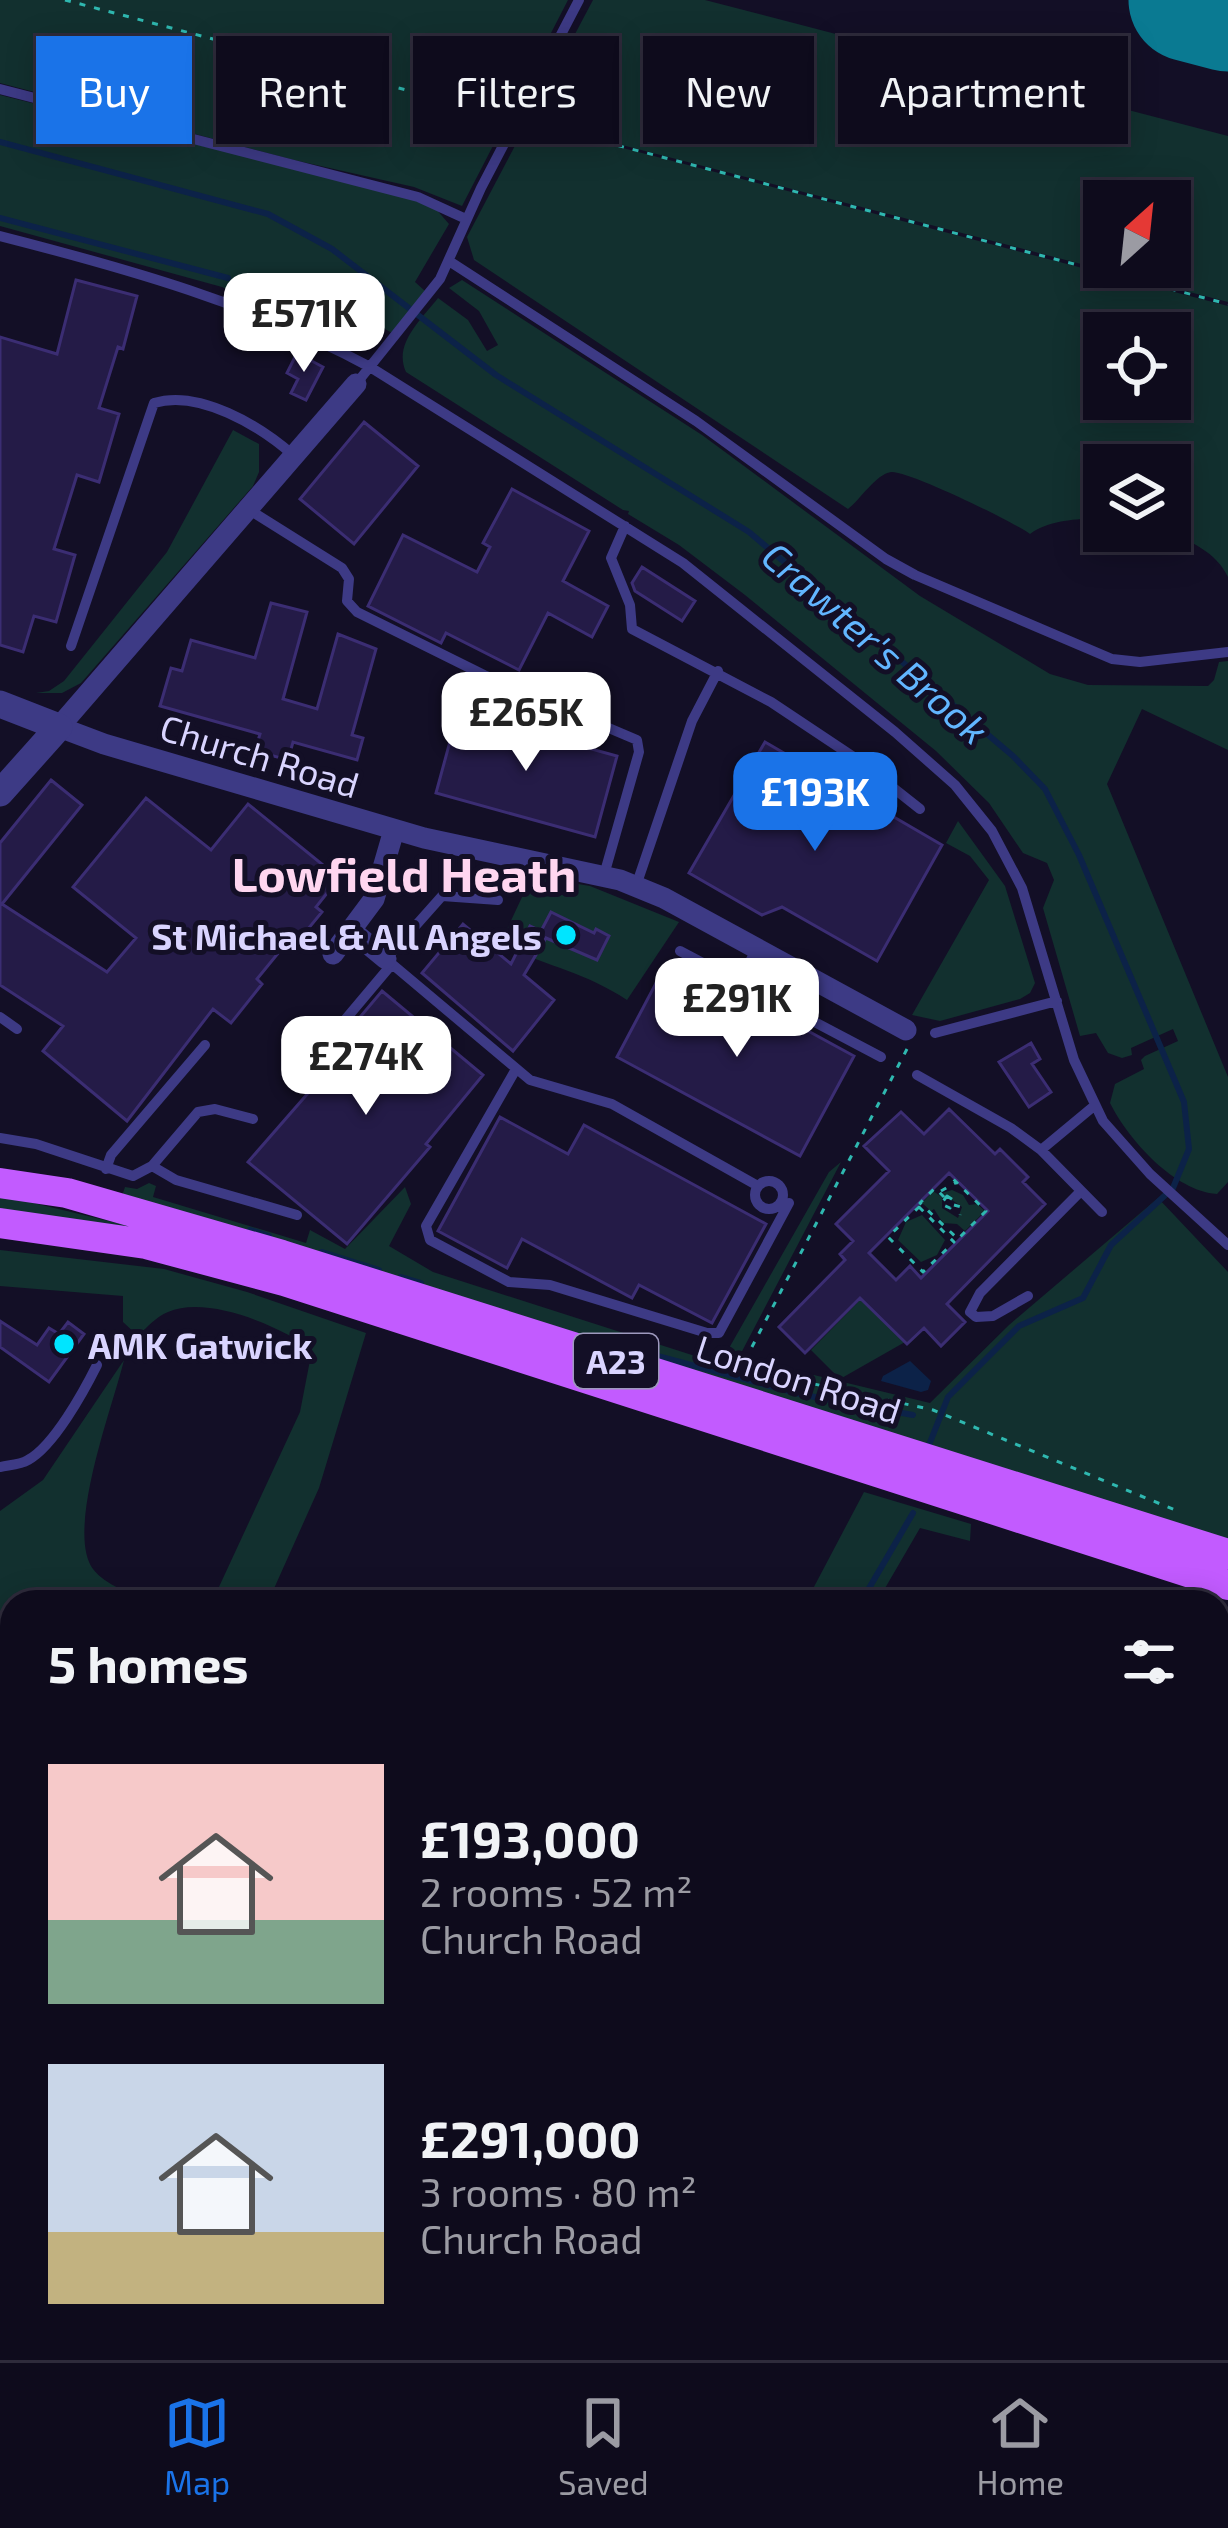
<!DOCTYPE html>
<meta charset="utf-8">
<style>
:root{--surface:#0e0b1c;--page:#171425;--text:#f1f3f6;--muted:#9b9ba3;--line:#2e2b3b;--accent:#1a73e8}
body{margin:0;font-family:"Exo 2",sans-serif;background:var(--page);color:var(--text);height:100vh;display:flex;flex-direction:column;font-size:45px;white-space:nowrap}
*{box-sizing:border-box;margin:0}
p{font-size:39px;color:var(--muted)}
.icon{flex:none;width:66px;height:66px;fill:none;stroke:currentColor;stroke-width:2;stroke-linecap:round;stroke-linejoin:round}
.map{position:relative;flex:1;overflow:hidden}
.panel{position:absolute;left:0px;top:1590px;width:1230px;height:771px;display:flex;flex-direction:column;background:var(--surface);border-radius:36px 36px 0 0;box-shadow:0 6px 30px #0003,0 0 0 3px var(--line)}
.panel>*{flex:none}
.top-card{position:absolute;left:36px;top:36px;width:1158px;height:108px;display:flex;gap:24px}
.needle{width:78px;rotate:27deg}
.buttons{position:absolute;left:1083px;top:180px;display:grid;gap:24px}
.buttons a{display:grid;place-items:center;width:108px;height:108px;border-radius:0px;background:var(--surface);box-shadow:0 6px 30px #0003,0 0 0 3px var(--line);font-size:60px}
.price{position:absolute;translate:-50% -102px;padding:0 27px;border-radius:24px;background:#fff;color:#222;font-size:39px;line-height:78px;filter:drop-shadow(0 3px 6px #0008)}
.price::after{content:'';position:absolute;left:50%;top:72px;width:36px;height:27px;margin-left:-18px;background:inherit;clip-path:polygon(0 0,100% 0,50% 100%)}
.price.selected{background:var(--accent);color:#fff}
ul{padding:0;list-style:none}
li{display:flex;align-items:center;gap:36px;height:300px;padding:0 48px}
li span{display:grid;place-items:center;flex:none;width:336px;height:240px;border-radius:0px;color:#555}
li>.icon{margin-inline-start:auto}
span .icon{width:144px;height:144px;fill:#fffc;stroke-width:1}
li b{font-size:51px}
h2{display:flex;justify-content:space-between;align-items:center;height:144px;padding:0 48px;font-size:51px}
.chip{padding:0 42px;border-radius:0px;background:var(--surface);box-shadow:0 6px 30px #0003,0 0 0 3px var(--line);font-size:42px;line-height:108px}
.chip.selected{background:var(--accent);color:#fff}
.menu{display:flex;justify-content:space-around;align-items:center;height:168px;border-top:3px solid var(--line);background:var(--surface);font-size:33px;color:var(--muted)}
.menu a{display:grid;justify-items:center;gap:6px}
.menu .selected{color:var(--accent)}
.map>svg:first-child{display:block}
.green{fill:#12302f;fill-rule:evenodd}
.water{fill:#0c2248}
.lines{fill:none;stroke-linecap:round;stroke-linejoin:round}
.stream{stroke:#0c2248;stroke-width:6}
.runway{stroke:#0a7a92;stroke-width:123}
.building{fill:#241b47;stroke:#3b2d73;stroke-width:3;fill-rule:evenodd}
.path{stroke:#2fb8b0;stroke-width:3;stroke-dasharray:6 9;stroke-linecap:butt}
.service{stroke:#3d3a85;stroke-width:10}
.minor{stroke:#3d3a85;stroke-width:21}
.tertiary{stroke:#3d3a85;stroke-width:27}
.primary{stroke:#c25bff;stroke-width:30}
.poi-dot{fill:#00e5ff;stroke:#130f26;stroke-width:4.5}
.labels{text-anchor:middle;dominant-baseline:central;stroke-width:10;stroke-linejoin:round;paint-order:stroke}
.shield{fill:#130f26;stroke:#9e99be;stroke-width:3}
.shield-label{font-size:33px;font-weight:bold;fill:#d9d4ff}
.street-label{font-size:36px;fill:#d9d4ff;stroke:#130f26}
.poi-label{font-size:36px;font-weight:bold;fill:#d9d4ff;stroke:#130f26;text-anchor:end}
.water-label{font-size:39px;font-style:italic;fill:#62b6ff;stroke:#130f26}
.district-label{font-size:48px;font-weight:bold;fill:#ffd6f0;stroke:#130f26}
</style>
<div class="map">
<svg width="1228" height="2360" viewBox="0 0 1228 2360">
<rect width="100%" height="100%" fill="#130f26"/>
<path class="green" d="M0 0H568L462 206 414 187 294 160 0 83Z
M593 0H705L1228 136V302L529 121ZM1104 201H1170V267H1104Z
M0 95 406 197 436 209 449 224 415 282 425 291 392 333 385 329 372 341 350 343 222 287 0 226Z
M527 123 1228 306V577C1216 552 1191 541 1164 531H1170V465H1104V519C1080 518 1049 520 1030 534 1014 522 907 470 891 472 876 474 860 500 848 509L474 260 467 237ZM1104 333H1170V399H1104Z
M462 280 702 435 920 596 1050 674 1088 685 1208 686 1214 680 1219 662 1228 661V750L1142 709 1107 784 1228 1077V1182L1217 1194C1175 1191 1129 1141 1110 1103L1115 1084 1144 1069 1141 1060 1145 1056 1178 1041 1173 1029 1131 1048 1132 1055 1122 1058 1108 1053 1096 1033 1080 1036 1043 908 1054 880 1047 863 1023 853 989 803 936 751 745 595 679 545 628 514 629 511 623 510 406 372C393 344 421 320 438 298L468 320 487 351 498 345 479 311 449 288Z
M233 430 259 444V472L253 486 81 683 62 693H36L49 691 64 681 167 552Z
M958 821 1005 886 1035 983 1030 993 1020 999 940 1021 912 1015 989 880 970 856 946 843Z
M518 874 590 886 679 922 627 1000C583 971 545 966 500 944L523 895Z
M841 1162 739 1357 930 1403 1009 1325 1158 1198 1228 1272V1544L121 1199 125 1187 137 1189 149 1183 156 1186 153 1197 306 1243 310 1230 345 1249 405 1187 411 1204 389 1246 433 1272 720 1364 829 1172Z
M952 1190 963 1195 969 1205 977 1204 985 1211 965 1231 957 1224 943 1223 934 1209 931 1211 922 1203 933 1191 942 1197V1208L958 1218 962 1207 942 1193Z
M0 1195 163 1234 0 1213Z
M922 1215 945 1240 937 1255 921 1262 898 1240 906 1222Z
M0 1250 164 1269 247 1292 366 1333 319 1488 268 1602H212L300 1412 312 1350C281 1326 207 1295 168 1312 156 1317 147 1327 138 1336L123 1322V1296L0 1286Z
M861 1299 905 1342 840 1379 811 1350Z
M124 1360C113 1406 65 1531 93 1569 106 1586 131 1593 150 1602H12V1663L0 1673V1511L43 1480Z
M864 1492 971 1524 970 1541 920 1528 877 1602H806Z
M12 2079V2203L0 2234V2114Z"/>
<path class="water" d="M910 1361 931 1381 928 1390 921 1392 881 1381 883 1376Z"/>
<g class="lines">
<path class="stream" d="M0 142 268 214 332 249 496 375 749 532 1013 756 1045 789 1079 855 1184 1102 1189 1149 1173 1188 1111 1245 1083 1298 1019 1326 948 1397 929 1445
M0 218 228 278
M250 1230 269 1236
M322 1252 379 1270
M401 1277 421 1283
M605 1342 804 1395 913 1415
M861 1602 913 1513
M372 2360 373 2349"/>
<path class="runway" d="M1190 0 1228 10"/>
</g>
<path class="building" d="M76 280 137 296 123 349 118 347 99 408 119 414 99 482 77 475 54 549 75 555 56 622 34 616 23 652 0 645V337L57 354Z
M297 353 323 367 306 400 291 393 298 379 287 373Z
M364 422 418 466 354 544 300 499Z
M512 489 589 531 563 581 608 606 592 637 548 613 519 670 446 633 441 643 368 606 403 535 477 572 490 547 483 543Z
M642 567 695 601 682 621 635 591 632 583Z
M271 603 307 612 283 699 317 709 338 634 376 649 352 735 363 738 357 760 293 742 288 760 255 751 260 734 160 706 171 668 182 671 191 640 255 658Z
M458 712 617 756 595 837 436 793Z
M765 742 942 845 877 961 782 907 762 915 689 873Z
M51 780 82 805 2 904 107 972 136 938 73 887 146 798 211 850 248 804 339 878 316 907 322 912 294 946 288 941 257 979 262 984 231 1023 213 1009 127 1121 43 1051 63 1026 0 985V843Z
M551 912 594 933 596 929 609 936 597 960 546 938 524 975 554 1000 513 1051 422 973 463 924 511 964 530 926 541 931Z
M663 970 735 1008 742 995 854 1056 800 1156 617 1057Z
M382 991 483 1075 426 1144 430 1147 347 1244 248 1162 337 1060 329 1054Z
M1031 1043 1040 1059 1032 1064 1051 1092 1029 1107 999 1062Z
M949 1109 995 1154 1000 1149 1028 1177 1023 1182 1045 1204 947 1304 965 1322 941 1346 924 1328 907 1344 860 1298 805 1353 779 1327 845 1260 840 1254 853 1241 836 1224 889 1171 864 1146 901 1112 924 1134ZM949 1173 988 1211 921 1278 910 1266 896 1280 869 1253Z
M500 1117 568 1154 584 1125 766 1224 712 1323 639 1285 632 1298 522 1239 507 1268 438 1231Z
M0 1321 37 1345 49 1328 59 1334 68 1322 84 1334 49 1382 0 1347Z"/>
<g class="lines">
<path class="path" d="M65 0 505 116
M531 123 1228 304
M907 1049 741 1368 933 1410 1175 1510
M941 1191 957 1182
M947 1196 953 1200 950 1208 941 1204Z
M944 1197 935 1188 920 1203 958 1239 986 1211 948 1174
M954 1205 961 1207 960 1215
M919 1207 954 1242 923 1272 888 1237Z
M1218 1960 1228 1906
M1218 2093 1228 2204"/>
<path class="service" d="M0 89 418 197 466 219
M0 236C129 269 253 304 370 367L683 563 895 732 955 785 992 831 1022 888 1074 1060 1103 1121 1150 1174 1228 1245
M449 261 696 421 886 559 915 575 1112 659 1140 662 1228 652
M356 384 440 279 481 188 579 0
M248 509 342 568 349 579 347 601 357 612 484 675 637 740 639 752 604 875
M625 526 611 558 630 605 632 629 771 702 858 760 920 809
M71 646 154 403C199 389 260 426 293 455
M636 886 692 721 718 671
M498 900 442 896 386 959 530 1080 612 1104 758 1186
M680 951 881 1057
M739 983 757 948
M0 1017 17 1029
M935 1033 1057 1001
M323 1046 392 964
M516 1069 426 1226 430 1240 509 1282 550 1285 707 1333H719L789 1203
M917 1075 1011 1128 1041 1150 1094 1106
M0 1138 36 1144 133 1176 152 1166 198 1112 215 1109 253 1119
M1041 1150 1102 1212
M152 1166 176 1180 297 1215
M106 1169 111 1155 205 1045
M755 1195a14 14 0 1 1 28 0a14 14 0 1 1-28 0Z
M1028 1296 993 1316 976 1317 970 1312 980 1293 1081 1191
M0 1467C9 1465 20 1465 28 1460 54 1446 84 1391 97 1365"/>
<path class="minor" d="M356 384 59 727 104 744 424 838 620 880 664 898 906 1030
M352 931 386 959
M333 954 374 899 394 830"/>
<path class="tertiary" d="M0 704 59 727 0 793"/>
<path class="primary" d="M0 1183 67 1193 282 1255 1228 1554
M0 1223 146 1244 284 1281 1228 1585"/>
</g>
<g class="poi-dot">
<circle cx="566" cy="935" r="12"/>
<circle cx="64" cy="1344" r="12"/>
</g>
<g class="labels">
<rect class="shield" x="574" y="1334" width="84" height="54" rx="9"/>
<g class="shield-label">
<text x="616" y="1361">A23</text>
</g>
<g class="street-label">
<text transform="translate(260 755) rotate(17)">Church Road</text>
<text transform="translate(799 1378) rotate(18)">London Road</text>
</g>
<g class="poi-label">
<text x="542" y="935">St Michael &amp; All Angels</text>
<text x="88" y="1344" text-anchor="start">AMK Gatwick</text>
</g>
<g class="water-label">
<text transform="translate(876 642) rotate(41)">Crawter's Brook</text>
</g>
<g class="district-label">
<text x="404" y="873">Lowfield Heath</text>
</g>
</g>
</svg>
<div class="buttons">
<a><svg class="needle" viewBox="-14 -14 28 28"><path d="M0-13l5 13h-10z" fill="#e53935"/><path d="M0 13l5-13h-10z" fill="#9b9ba3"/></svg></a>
<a><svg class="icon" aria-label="locate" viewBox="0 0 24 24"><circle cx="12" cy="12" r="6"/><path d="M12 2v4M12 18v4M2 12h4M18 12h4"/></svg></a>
<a><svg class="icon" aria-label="layers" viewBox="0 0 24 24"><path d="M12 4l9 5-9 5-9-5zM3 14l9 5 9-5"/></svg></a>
</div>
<b class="price" style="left:304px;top:375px">£571K</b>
<b class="price" style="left:526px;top:774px">£265K</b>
<b class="price selected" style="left:815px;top:854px">£193K</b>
<b class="price" style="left:737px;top:1060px">£291K</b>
<b class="price" style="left:366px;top:1118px">£274K</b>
<div class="top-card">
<a class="chip selected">Buy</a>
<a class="chip">Rent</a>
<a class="chip">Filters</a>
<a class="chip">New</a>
<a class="chip">Apartment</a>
</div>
<section class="panel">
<h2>5 homes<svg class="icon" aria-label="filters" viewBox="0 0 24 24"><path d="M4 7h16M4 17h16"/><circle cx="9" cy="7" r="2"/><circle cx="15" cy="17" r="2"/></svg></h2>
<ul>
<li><span style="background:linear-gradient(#f6c9c9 65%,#7fa58c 0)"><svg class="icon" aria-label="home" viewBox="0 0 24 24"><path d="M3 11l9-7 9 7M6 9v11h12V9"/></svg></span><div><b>£193,000</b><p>2 rooms · 52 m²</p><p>Church Road</p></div></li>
<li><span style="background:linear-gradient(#c9d6e8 70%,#c2b280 0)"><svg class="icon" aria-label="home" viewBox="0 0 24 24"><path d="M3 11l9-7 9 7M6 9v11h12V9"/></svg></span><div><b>£291,000</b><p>3 rooms · 80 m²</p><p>Church Road</p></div></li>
</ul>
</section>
</div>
<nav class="menu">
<a class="selected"><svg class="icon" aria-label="map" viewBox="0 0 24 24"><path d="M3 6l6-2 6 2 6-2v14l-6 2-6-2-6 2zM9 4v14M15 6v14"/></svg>Map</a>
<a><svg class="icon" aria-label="saved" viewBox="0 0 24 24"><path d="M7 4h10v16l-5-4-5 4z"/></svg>Saved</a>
<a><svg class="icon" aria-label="home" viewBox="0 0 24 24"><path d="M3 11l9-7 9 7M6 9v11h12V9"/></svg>Home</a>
</nav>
